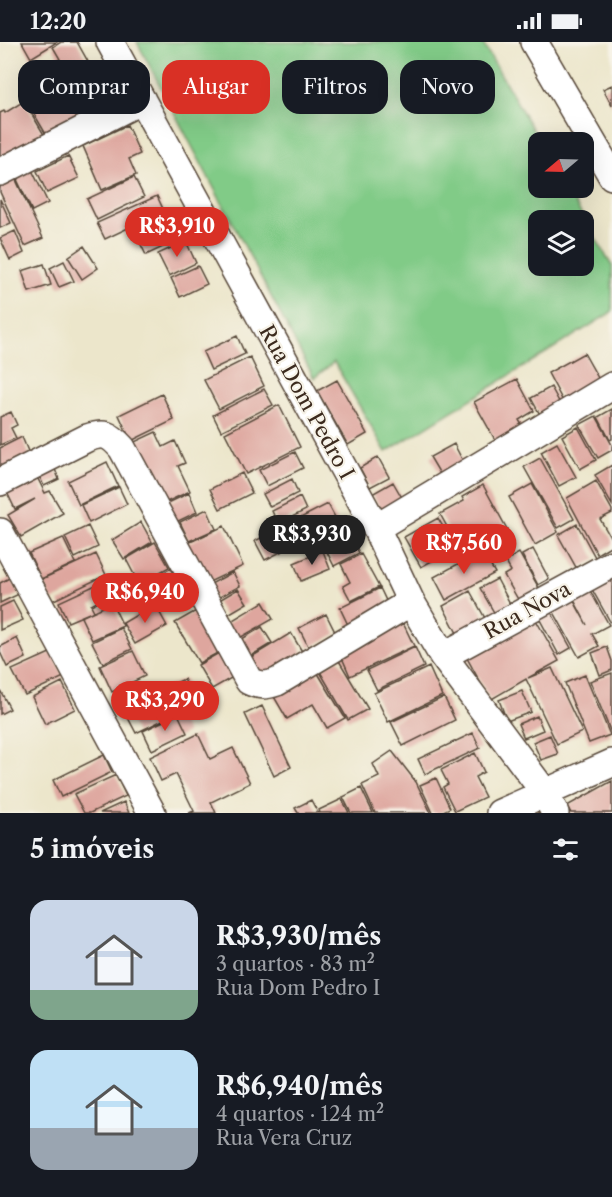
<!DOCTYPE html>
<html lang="pt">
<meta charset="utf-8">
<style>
:root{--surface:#171b24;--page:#20242c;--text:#f1f3f6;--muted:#9ea1a6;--accent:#d93025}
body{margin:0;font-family:"Libre Caslon Text",serif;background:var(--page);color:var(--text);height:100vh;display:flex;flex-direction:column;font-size:22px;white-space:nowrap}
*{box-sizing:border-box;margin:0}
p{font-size:20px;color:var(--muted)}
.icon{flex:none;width:33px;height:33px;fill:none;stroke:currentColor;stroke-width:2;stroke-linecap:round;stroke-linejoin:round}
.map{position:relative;height:771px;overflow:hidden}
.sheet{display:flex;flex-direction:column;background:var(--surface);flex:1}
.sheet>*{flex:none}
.hud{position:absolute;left:18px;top:18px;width:576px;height:54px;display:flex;gap:12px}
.needle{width:39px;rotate:251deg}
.tools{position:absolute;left:528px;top:90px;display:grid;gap:12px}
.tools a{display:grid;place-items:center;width:66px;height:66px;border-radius:12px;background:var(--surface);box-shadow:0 6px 24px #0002;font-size:30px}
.price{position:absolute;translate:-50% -51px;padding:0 14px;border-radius:21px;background:var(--accent);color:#fff;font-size:20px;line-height:39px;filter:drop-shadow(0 2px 3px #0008)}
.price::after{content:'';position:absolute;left:50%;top:36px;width:18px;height:14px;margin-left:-9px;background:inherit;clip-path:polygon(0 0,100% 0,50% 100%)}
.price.on{background:#222;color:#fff}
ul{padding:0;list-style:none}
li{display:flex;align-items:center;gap:18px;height:150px;padding:0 30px}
li span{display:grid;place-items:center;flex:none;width:168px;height:120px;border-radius:18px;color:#555}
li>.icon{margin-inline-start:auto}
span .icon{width:72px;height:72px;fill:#fffc;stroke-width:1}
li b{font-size:26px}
h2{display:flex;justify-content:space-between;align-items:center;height:72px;padding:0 30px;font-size:26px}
.pill{padding:0 21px;border-radius:18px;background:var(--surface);box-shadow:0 6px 24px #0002;font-size:21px;line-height:54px}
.pill.on{background:var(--accent);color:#fff}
.status{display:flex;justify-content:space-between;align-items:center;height:42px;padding:0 30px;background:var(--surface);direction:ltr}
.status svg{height:16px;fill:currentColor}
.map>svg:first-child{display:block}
.green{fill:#81cb87;stroke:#5e7a52;stroke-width:1.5;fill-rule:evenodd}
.building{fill:#dea69e}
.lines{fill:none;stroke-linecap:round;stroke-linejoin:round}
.minor-casing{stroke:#564638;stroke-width:30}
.minor{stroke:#fff;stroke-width:27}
.labels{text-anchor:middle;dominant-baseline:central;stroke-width:4.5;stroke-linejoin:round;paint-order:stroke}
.street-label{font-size:21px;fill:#3b2a1e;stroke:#f7f3e8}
</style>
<div class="status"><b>12:20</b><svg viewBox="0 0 49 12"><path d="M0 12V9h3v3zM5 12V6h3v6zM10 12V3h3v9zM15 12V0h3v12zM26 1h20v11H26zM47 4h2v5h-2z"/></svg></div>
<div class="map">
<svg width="612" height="771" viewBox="0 0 612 771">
<rect width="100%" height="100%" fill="#f7f3e8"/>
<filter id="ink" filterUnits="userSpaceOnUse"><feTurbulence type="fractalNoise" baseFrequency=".0167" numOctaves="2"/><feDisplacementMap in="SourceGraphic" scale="12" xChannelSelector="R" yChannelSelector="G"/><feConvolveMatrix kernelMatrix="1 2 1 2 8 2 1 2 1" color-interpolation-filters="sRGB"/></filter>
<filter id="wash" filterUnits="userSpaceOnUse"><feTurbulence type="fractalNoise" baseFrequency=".008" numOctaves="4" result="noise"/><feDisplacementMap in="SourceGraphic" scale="24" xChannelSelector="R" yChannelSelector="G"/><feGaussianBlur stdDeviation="1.35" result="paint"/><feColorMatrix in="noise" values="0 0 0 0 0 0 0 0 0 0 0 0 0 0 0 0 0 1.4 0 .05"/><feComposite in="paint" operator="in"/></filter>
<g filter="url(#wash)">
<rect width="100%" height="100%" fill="#ece6cb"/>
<path class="green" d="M137 0H482L540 100H538V146H566L612 224V270L386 410 334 320 314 336ZM538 178H584V224H538Z"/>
<g id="blocks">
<path class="building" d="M22 0H57L31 16Z
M61 0H77L91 25 33 59 22 40 60 17 53 5Z
M93 27 114 62 50 99 30 65Z
M612 43V64L603 47Z
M24 59 49 101 4 118 0 112V71L4 69 5 71Z
M127 83 140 112 129 117 136 133 102 148 83 104Z
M68 114 79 136 47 151 37 129Z
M30 124 48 161 32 169 14 131Z
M134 135 144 155 97 178 87 157Z
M15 136 43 196 25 204 0 150V144Z
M157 154 164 169 105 197 97 181Z
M0 157 11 181 0 186Z
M165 171 178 198 146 213 133 186Z
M15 189 24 211 10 218 0 196Z
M186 199 196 221 169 234 158 212Z
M84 204 98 226 82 237 68 215Z
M64 219 74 239 59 245 50 226Z
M44 222 51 243 29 250 22 229Z
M198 224 207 242 180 255 171 236Z
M237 294 245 312 211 328 203 310Z
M584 311 603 345 566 365 548 331Z
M250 315 264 344 219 367 204 338Z
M517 337 534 369 519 378 525 388 498 403 474 360Z
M337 338 367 392 348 403 317 349Z
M551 345 564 369 544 380 531 356Z
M264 347 273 363 221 389 213 373Z
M162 352 174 378 131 399 119 373Z
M279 363 300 405 246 432 225 391Z
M612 367V397L610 398 598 375Z
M11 370 17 383 11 386 16 396 0 403V375Z
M596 374 612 403V408L598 416 579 383Z
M578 385 596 418 580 427 562 394Z
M156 390 163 405 175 399 185 421 178 424 190 449 158 464 128 403Z
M22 395 30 414 0 428V406Z
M557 401 576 435 559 444 541 410Z
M454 402 466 425 443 437 430 415Z
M295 410 303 426 267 444 259 428Z
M378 415 389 435 370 445 360 426Z
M540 416 574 477 558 486 524 425Z
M52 420 59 437 44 444 36 427Z
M107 420 118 444 79 463 68 439Z
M612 423V463L595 433Z
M34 429 45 451 50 449 63 471 21 495 8 473 35 457 15 467 4 444Z
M242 431 252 451 220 467 210 447Z
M292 437 298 451 270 465 263 452Z
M596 439 612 468V471L600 477 612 498V503L597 512 567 456Z
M393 440 405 461 384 473 372 452Z
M532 442 558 490 535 503 509 455Z
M483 443 507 487 486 499 489 504 465 517 440 472 464 459 462 455Z
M119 445 127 462 89 481 81 463Z
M189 451 197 470 174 481 166 462Z
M300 455 306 468 278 482 272 469Z
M328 462 338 481 265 518 255 499Z
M207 467 216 487 189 499 180 480Z
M438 476 455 506 421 525 404 495Z
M141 480 152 500 124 517 112 498Z
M577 482 596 517 577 527 558 493Z
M88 484 98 505 75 516 65 495Z
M224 484 243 524 205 542 186 502Z
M507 493 512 504 500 510 495 500Z
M63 496 75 521 41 537 29 511Z
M352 497 359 511 334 524 327 510Z
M155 500 169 525 139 542 126 517Z
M533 507 549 537 538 543 522 513Z
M323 509 330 527 301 539 294 521Z
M482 509 495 531 446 558 434 535Z
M519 511 540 548 519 559 504 533 511 529 505 519Z
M96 512 106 533 52 559 42 537Z
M361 512 379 545 351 559 343 544 350 540 341 522Z
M171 526 183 547 156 562 144 542Z
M233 530 240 544 216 557 209 543Z
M608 531 612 538V583L589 542Z
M11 535 19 552 0 561V541Z
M497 537 515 571 499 579 480 546Z
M100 541 107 555 91 563 94 569 68 580 59 560Z
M587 543 609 583 592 592 599 604 579 615 550 563 570 552 587 583 571 552Z
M380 546 389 565 349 585 340 566Z
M238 547 247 561 225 574 216 560Z
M470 549 486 578 458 593 443 564Z
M13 559 23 578 0 588V565Z
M263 560 273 577 236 598 226 582Z
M112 561 123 584 92 598 81 575Z
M155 562 167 584 135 602 123 581Z
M196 569 221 609 199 621 175 581Z
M551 570 571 606 559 613 539 576Z
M326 572 336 592 309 606 299 586Z
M536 578 559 619 528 636 552 626 582 690 557 702 526 637 490 658 467 616Z
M403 581 414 604 350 634 340 611Z
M262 585 272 601 247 616 237 600Z
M121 586 132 607 103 621 92 600Z
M291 591 303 611 260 638 248 617Z
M17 596 26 616 7 625 0 610V605Z
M415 605 424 625 377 648 367 628Z
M607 605 612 619V628L600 633 592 611Z
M133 609 145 634 112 650 100 624Z
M52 610 64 635 25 653 12 628Z
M219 611 233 635 212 647 198 623Z
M338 617 368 667 348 678 319 628Z
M429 625 442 654 388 680 374 651Z
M316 628 345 676 327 686 313 662 287 677 273 653Z
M612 631V693L590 639Z
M585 633 610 693 589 701 565 641Z
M184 637 196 662 136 691 123 666Z
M62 640 75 667 45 682 32 655Z
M0 648 10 667 0 672Z
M522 649 531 670 507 679 499 658Z
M444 655 455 678 403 704 391 680Z
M262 664 291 725 274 734 245 672Z
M178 672 187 691 152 708 143 689Z
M537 674 543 688 524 696 518 682Z
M473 691 480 706 425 732 418 717Z
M198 692 210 717 233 706 250 741 211 760 216 771H189L194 769 176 732 161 739 150 715Z
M550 693 558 712 541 718 533 700Z
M392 709 416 740 431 771H375L362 743 379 735 373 722Z
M475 711 484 730 475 735 485 755 455 769 443 745 448 742 441 728Z
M104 713 112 730 61 755 53 738Z
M116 733 126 754 90 771H84L74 752Z
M436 736 450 766 439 771H433L420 743Z
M612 739V771H571L567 764Z
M361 746 373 771H351L343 755Z
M342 757 349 771H320L319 768Z
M311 758 318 771H298L295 766Z
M124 760 129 771H100Z"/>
</g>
</g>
<g filter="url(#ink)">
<use href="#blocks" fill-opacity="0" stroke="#564638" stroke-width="1.5"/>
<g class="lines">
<defs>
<path id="minor" d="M110 0 376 486 411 560 443 614 545 751 555 771
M534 0 612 134
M0 130 142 58
M0 440 87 396C105 390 109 392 122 406L249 639C259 644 266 644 277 640L411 560
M376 486 612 344
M0 490 152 771
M443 614 612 522
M500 771 612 721"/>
</defs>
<use href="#minor" class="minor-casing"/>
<use href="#minor" class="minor"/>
</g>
</g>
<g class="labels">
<g class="street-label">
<text transform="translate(307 360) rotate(61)">Rua Dom Pedro I</text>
<text transform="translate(527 568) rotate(-29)">Rua Nova</text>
</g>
</g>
</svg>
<div class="tools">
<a><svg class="needle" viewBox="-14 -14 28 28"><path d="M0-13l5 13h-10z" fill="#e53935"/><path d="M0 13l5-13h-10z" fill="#9ea1a6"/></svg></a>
<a><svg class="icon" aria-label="layers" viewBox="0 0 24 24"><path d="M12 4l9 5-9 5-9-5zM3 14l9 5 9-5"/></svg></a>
</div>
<b class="price" style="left:177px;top:216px">R$3,910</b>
<b class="price on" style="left:312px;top:524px">R$3,930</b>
<b class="price" style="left:464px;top:533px">R$7,560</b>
<b class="price" style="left:145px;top:582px">R$6,940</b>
<b class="price" style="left:165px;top:690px">R$3,290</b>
<div class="hud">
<a class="pill">Comprar</a>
<a class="pill on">Alugar</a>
<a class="pill">Filtros</a>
<a class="pill">Novo</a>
</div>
</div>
<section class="sheet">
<h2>5 imóveis<svg class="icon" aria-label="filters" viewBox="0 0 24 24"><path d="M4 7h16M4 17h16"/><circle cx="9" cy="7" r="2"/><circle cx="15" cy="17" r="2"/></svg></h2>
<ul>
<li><span style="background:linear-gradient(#c9d6e8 75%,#7fa58c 0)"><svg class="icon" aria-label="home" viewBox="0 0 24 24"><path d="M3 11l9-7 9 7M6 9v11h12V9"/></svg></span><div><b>R$3,930/mês</b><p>3 quartos · 83 m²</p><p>Rua Dom Pedro I</p></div></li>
<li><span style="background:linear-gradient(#bfe0f5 65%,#9aa5b1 0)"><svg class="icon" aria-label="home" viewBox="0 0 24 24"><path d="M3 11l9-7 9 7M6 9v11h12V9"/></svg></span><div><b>R$6,940/mês</b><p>4 quartos · 124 m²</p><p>Rua Vera Cruz</p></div></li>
</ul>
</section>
